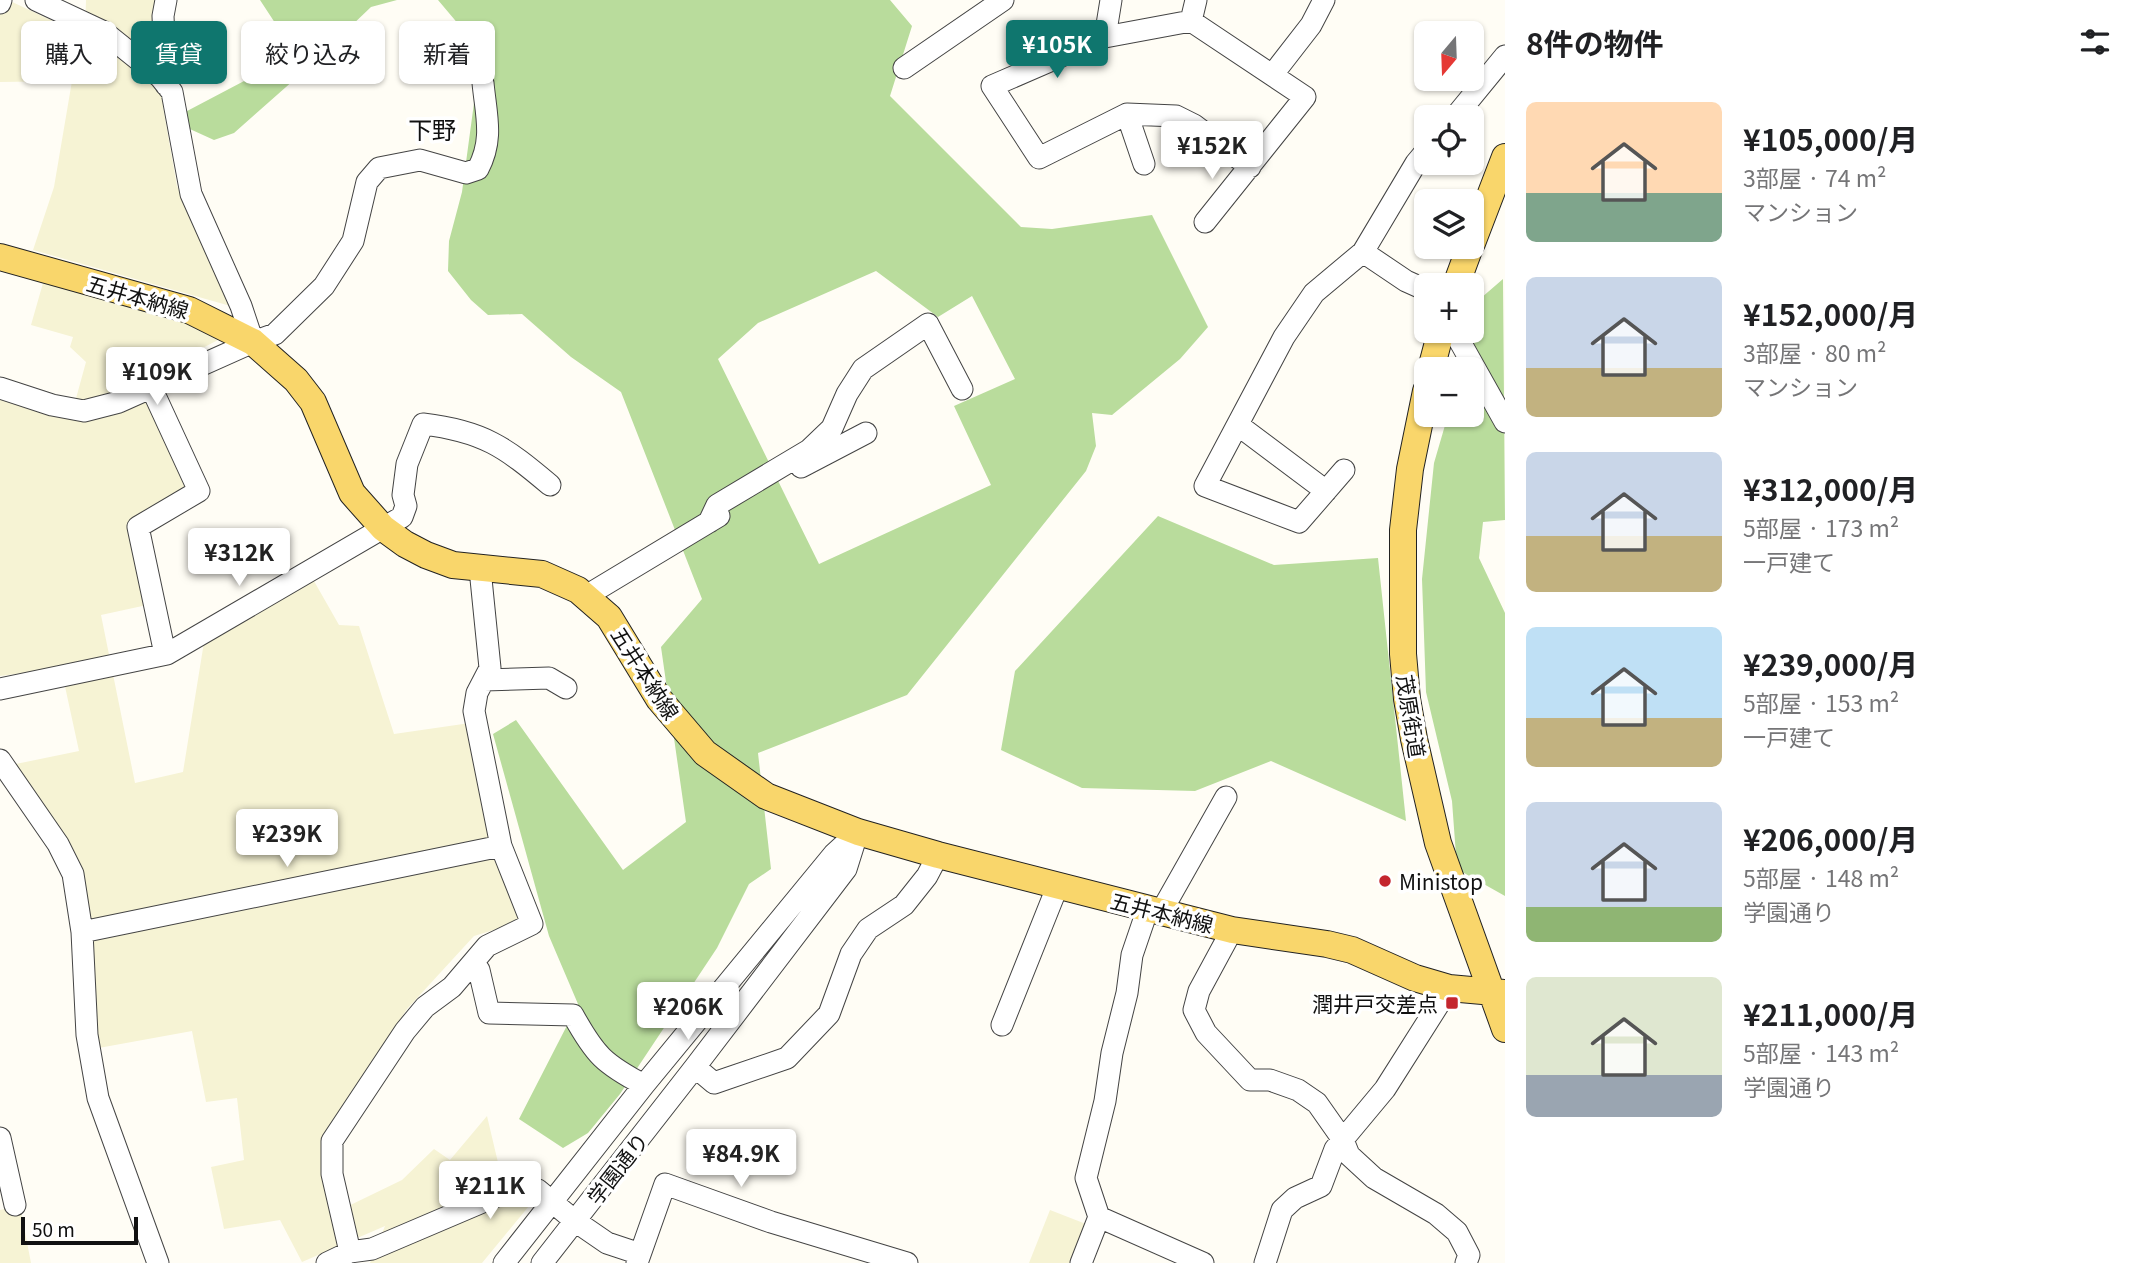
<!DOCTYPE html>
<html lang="ja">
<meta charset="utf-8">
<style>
:root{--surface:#fff;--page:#f6f6f6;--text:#202124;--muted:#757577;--accent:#0f766e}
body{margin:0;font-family:Georgia,"Noto Sans JP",serif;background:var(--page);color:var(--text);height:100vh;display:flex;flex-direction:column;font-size:26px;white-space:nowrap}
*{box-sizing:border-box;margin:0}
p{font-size:23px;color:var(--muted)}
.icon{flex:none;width:38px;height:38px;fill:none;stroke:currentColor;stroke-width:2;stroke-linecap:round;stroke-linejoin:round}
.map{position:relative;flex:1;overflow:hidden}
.details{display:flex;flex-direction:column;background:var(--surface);width:630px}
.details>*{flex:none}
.top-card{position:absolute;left:21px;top:21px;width:665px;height:63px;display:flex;gap:14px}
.needle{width:46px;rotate:199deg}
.buttons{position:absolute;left:1414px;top:21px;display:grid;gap:14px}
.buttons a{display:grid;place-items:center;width:70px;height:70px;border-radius:10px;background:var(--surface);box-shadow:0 2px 5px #0004;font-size:35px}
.scale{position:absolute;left:21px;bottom:18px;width:117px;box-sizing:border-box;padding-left:7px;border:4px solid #111;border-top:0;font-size:19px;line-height:24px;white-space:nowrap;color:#111;-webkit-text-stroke:5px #fff;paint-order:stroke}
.price{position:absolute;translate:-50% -60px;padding:0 16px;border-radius:7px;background:#fff;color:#222;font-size:23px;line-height:46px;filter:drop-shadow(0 2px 4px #0008)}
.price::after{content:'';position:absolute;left:50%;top:42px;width:21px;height:16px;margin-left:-10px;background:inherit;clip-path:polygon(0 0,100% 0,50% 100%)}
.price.on{background:var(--accent);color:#fff}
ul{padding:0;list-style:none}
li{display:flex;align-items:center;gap:21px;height:175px;padding:0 21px}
li span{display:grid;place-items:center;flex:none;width:196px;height:140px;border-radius:10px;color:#555}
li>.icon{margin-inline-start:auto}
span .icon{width:84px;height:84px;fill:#fffc;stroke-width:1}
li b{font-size:30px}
h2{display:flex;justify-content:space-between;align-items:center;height:84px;padding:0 21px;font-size:30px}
.chip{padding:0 24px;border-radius:10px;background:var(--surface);box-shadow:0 2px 5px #0004;font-size:24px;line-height:63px}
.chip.on{background:var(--accent);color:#fff}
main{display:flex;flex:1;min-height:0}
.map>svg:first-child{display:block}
.farmland{fill:#f6f3d4}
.forest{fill:#b9dc9c;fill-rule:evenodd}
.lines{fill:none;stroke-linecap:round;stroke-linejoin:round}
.minor-casing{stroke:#444;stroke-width:23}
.major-casing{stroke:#222;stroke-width:28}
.minor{stroke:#fff;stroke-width:21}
.major{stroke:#f9d66b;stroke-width:26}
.poi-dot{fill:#c4262e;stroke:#fff;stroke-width:2.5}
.labels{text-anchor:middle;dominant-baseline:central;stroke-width:7;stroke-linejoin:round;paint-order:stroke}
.street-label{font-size:21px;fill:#111;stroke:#fff}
.poi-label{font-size:21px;fill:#111;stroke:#fff;text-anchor:start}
.quarter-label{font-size:24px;fill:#111;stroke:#fff}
</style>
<main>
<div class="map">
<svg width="1505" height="1263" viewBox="0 0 1505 1263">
<rect width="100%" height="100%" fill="#fffdf5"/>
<path class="farmland" d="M0 0H8L85 36 86 0H164L163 107 177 186 234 307 33 250 54 187 72 81 0 82Z
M43 283 194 324 220 339 142 379 196 489 130 523 147 605 101 615 135 783 183 772 205 636 310 574 339 625 359 626 394 734 470 723 523 921 474 936 407 1009 324 1136 336 1212 402 1180 434 1149 450 1160 487 1116 504 1188 538 1195 482 1263H370L385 1226 302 1262 280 1220 224 1229 211 1167 244 1160 237 1098 206 1102 192 1031 93 1049 75 873 11 765 79 751 61 668 0 676V391L72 413 86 362 70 347 73 337 31 325Z
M20 1206 31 1263H0V1210Z
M1050 1210 1086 1224 1070 1263H1029Z"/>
<path class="forest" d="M260 0H397L371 7 303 72 234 133 214 140 170 120 246 80 279 29Z
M438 0H890L912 26 890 96 1021 227 1052 229 1152 215 1208 327 1180 359 1112 415 1092 413 1096 446 1086 471 907 695 758 753 771 869 749 884 717 948 620 1094 588 1133 563 1148 519 1119 578 1004 549 936 493 734 516 720 623 870 686 822 661 647 702 599 621 392 571 357 522 314 488 315 471 300 448 271 449 241 462 192 481 51ZM876 271 938 317 972 296 1015 379 954 406 991 485 819 564 718 359 758 323Z
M1503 279 1505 520 1483 522 1479 558 1505 613V896L1457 869 1452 801 1426 692 1422 579 1434 463 1448 415H1472V369H1461L1481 298Z
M1158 516 1274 565 1378 558 1406 821 1271 761 1195 791 1082 788 1001 750 1015 671Z"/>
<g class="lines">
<defs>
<path id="minor" d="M36 0 104 32 160 77 172 92 191 194 241 306 253 342
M166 0 163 16 166 85
M0 3 1 0
M1191 21 1196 0
M1105 37 1111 0
M904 68 1003 0
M1273 74 1311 25 1324 0
M1127 114 1144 164
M1455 117 1505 56
M1205 222 1305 97 1191 21 1105 37 992 86 1039 158 1127 114 1176 116 1194 125 1250 167
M1363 252 1406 281 1426 290
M1454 331 1505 422
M151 387 199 491 138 527 165 654
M0 388 52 405 84 411 119 402 253 342 275 334 324 286 353 241 367 182 379 168 420 160 466 173 478 169C494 139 486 115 483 83
M1238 425 1326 491
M801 467 866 433
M1344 470 1299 522 1205 486 1284 337 1314 293 1363 252 1416 163 1426 151
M709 522 717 505 809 450 832 428 847 394 863 369 928 324 962 389
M586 596 719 516
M484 680 549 678 566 688
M0 689 167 654 402 517 406 506 403 495 407 464 423 424C483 431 505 447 550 485
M0 760 58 844 73 874 82 932 87 1035 98 1098 158 1263
M1161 912 1226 797
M1232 930 1199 991 1194 1010 1206 1033 1250 1080H1270L1298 1090 1317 1103 1343 1140 1349 1155 1374 1178 1436 1214 1457 1232 1469 1255 1466 1263
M82 932 501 846
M473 963 479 970 489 1013 573 1015C595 1055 604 1064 644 1085
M1002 1025 1058 885
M695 1067 714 1083 787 1058 829 1014 851 954 868 929 904 905 927 876 938 855
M0 1138 15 1205
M1099 1217 1203 1263
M350 1252 332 1174V1141L405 1031 425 1007 452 987 487 946 532 924 501 846 474 711 477 693 490 668 480 569
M327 1263 350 1252 372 1249 520 1186 538 1190 575 1221 607 1243 640 1254
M504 1263 644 1085 834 854 858 832
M542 1263 695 1067 846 869 857 834
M637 1263 665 1184 771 1222 907 1263
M1081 1263 1099 1217 1086 1178 1105 1101 1112 1053 1127 993 1132 955 1148 908
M1265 1263 1282 1210 1295 1198 1321 1186 1335 1149 1385 1089 1449 988"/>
<path id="major" d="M1472 243 1505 157
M0 257 189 310 253 342 296 380 313 402 352 493 383 528 405 544 426 555 453 565 542 574 578 590 609 617 659 699 705 753 766 796 858 832 938 855 1232 930 1327 944 1352 950 1415 978 1449 988 1505 993
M1456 285 1470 247
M1431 369 1441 331
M1426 391 1410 469 1403 530V654L1407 699 1414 739 1438 843 1505 1029"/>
</defs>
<use href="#minor" class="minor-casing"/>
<use href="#major" class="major-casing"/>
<use href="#minor" class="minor"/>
<use href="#major" class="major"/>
</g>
<g class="poi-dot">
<circle cx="1385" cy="881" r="7"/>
<rect x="1445" y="996" width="14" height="14" rx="3.5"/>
</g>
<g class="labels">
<g class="street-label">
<text transform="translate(138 296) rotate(16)">五井本納線</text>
<text transform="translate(646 673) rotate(57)">五井本納線</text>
<text transform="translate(1412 716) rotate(81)">茂原街道</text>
<text transform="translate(1162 912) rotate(14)">五井本納線</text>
<text transform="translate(617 1168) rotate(-52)">学園通り</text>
</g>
<g class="poi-label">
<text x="1399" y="881">Ministop</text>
<text x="1438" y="1003" text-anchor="end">潤井戸交差点</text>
</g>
<g class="quarter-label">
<text x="432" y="128">下野</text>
</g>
</g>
</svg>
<div class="buttons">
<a><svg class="needle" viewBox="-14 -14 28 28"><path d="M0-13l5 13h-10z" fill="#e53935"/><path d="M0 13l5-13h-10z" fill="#757577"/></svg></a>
<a><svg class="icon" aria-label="locate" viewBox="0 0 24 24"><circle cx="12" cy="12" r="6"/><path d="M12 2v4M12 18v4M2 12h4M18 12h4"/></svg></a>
<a><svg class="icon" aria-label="layers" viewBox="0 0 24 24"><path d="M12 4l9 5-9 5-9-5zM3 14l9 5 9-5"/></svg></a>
<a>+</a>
<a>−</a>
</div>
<div class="scale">50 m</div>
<b class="price on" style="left:1057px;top:80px">¥105K</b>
<b class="price" style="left:1212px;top:181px">¥152K</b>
<b class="price" style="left:157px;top:407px">¥109K</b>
<b class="price" style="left:239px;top:588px">¥312K</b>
<b class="price" style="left:287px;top:869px">¥239K</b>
<b class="price" style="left:688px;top:1042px">¥206K</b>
<b class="price" style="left:741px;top:1189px">¥84.9K</b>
<b class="price" style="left:490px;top:1221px">¥211K</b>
<div class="top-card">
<a class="chip">購入</a>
<a class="chip on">賃貸</a>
<a class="chip">絞り込み</a>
<a class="chip">新着</a>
</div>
</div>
<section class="details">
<h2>8件の物件<svg class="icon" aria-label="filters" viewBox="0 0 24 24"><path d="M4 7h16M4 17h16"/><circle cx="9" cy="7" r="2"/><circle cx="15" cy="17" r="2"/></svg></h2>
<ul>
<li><span style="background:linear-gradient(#ffd9b3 65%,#7fa58c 0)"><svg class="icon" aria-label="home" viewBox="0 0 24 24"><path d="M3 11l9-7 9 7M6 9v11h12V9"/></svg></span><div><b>¥105,000/月</b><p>3部屋 · 74 m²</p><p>マンション</p></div></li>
<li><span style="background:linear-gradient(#c9d6e8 65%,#c2b280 0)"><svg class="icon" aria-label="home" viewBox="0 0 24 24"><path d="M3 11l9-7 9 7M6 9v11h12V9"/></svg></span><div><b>¥152,000/月</b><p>3部屋 · 80 m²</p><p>マンション</p></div></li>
<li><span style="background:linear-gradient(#c9d6e8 60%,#c2b280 0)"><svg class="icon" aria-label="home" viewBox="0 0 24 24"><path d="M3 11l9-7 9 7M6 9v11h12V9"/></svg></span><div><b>¥312,000/月</b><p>5部屋 · 173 m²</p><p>一戸建て</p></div></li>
<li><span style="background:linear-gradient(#bfe0f5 65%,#c2b280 0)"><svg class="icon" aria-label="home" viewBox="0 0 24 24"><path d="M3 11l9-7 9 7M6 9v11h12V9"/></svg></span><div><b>¥239,000/月</b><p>5部屋 · 153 m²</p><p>一戸建て</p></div></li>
<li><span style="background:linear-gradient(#c9d6e8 75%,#8fb573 0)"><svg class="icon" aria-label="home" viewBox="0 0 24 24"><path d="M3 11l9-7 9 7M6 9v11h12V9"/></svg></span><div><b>¥206,000/月</b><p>5部屋 · 148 m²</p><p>学園通り</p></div></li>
<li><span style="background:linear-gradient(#dfe7d0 70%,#9aa5b1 0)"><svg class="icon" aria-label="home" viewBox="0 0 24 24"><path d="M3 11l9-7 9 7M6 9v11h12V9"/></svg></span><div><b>¥211,000/月</b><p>5部屋 · 143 m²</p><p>学園通り</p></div></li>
</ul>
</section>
</main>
